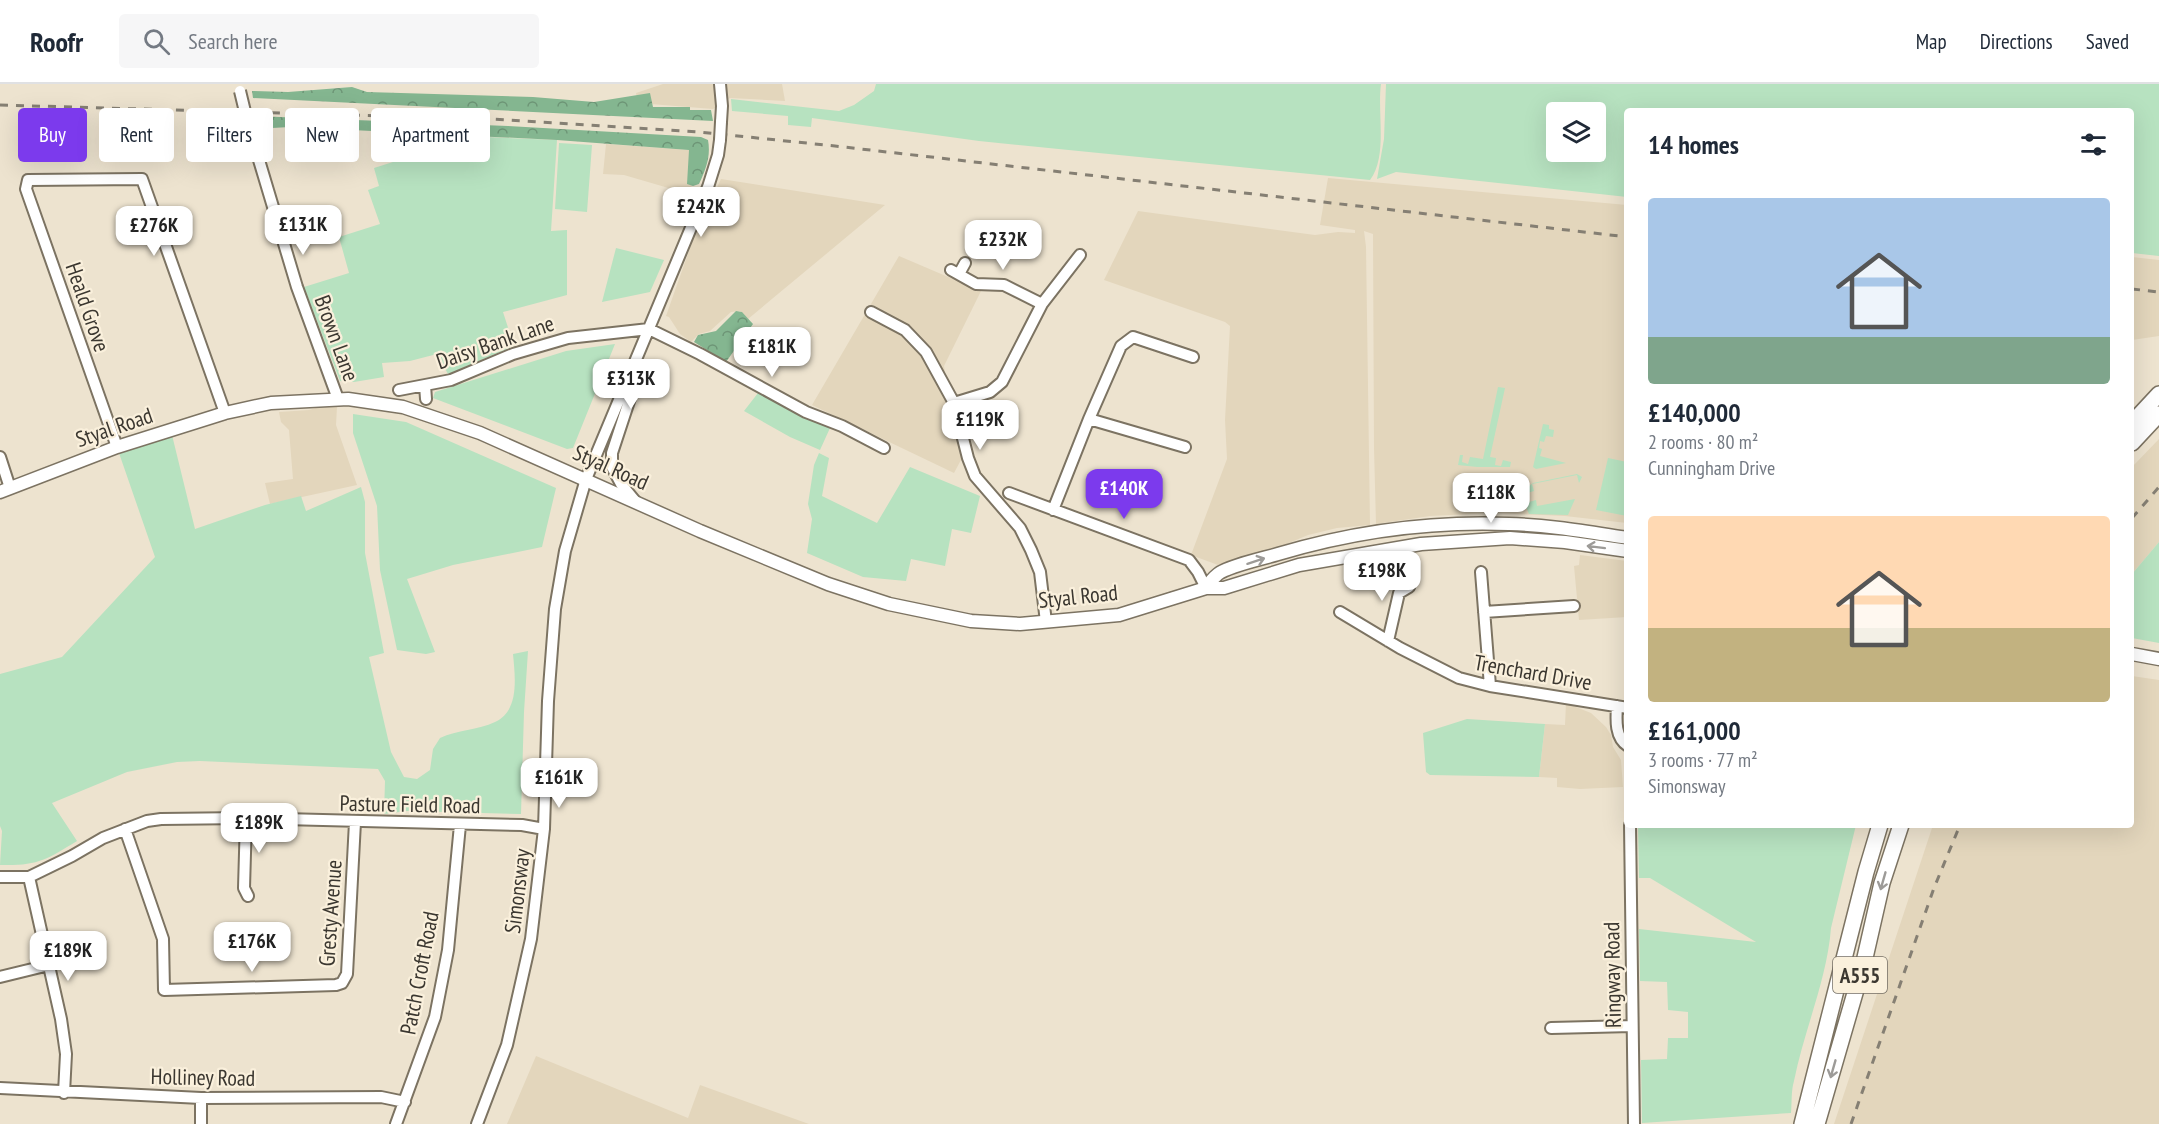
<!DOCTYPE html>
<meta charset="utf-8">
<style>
:root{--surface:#fff;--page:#f6f6f7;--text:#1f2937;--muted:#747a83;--line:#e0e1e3;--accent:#7c3aed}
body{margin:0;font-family:"PT Sans Narrow",sans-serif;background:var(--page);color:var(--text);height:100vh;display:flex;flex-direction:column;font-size:22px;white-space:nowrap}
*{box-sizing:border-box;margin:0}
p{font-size:20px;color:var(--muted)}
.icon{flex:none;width:33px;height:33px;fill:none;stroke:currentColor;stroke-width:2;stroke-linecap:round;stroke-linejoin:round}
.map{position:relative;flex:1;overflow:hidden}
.sheet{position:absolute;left:1624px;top:24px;width:510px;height:720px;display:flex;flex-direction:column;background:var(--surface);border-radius:6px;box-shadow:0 6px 24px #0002}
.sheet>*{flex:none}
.hud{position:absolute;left:18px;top:24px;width:570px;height:54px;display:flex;gap:12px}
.fabs{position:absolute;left:1546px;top:18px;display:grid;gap:12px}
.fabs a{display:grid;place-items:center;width:60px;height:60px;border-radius:6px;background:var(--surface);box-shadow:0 6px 24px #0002;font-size:30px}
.price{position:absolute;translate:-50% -51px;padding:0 14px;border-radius:12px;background:#fff;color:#222;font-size:20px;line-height:39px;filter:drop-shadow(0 2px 3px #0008)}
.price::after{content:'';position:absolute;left:50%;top:36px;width:18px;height:14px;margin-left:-9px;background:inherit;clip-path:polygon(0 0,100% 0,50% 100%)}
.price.selected{background:var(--accent);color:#fff}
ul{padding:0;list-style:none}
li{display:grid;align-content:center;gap:12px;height:318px;padding:0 24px}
li span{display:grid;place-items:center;height:186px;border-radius:6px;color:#555}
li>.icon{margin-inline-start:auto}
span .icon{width:108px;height:108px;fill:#fffc;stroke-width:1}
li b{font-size:26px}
h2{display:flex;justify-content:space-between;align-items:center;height:72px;padding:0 24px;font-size:26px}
.pill{padding:0 21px;border-radius:6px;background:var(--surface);box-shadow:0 6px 24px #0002;font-size:21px;line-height:54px}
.pill.selected{background:var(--accent);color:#fff}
header{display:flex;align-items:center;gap:36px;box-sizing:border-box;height:84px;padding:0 30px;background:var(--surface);border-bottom:2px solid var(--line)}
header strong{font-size:28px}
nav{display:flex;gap:33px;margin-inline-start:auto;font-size:21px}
.search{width:420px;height:54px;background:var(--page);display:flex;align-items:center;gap:15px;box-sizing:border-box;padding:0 21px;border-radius:6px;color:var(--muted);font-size:22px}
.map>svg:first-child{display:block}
.built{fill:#e3d6bc}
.grass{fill:#b7e2c0;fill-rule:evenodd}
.forest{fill:url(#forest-crowns)}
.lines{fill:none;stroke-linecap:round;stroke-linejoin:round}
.minor-casing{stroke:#7c7362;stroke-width:14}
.major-casing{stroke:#7c7362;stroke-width:15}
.highway-casing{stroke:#7c7362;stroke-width:18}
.minor{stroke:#fff;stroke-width:10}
.major{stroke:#fff;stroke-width:12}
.highway{stroke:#fff;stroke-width:15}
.rail{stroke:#857f73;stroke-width:3;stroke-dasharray:8 8;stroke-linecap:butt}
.minor-bridge-casing{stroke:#7c7362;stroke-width:14;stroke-linecap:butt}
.minor-bridge{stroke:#fff;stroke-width:10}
.oneway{stroke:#9d9b98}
.labels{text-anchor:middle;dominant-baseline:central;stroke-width:4.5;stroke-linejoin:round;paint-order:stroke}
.shield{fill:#faf0dc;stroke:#746e64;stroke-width:1.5}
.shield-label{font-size:21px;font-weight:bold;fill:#3b3730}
.street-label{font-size:22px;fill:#3b3730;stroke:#faf0dc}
</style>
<header>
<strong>Roofr</strong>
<div class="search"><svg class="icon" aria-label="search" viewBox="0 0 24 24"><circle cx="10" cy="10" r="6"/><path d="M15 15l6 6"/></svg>Search here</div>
<nav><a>Map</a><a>Directions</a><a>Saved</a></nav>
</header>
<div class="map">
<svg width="2159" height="1040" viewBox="0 0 2159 1040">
<defs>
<pattern id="forest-crowns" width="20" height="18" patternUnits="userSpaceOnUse" patternTransform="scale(1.5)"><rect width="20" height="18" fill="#84b690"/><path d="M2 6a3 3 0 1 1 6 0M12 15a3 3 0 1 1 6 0" fill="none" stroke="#6d9576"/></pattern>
</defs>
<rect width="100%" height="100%" fill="#ede3cf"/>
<path class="built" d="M663 0H782L785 17 730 14 713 25 638 19 636 9Z
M606 60 703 67 689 110 624 91 603 90Z
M1328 94 1627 121V439L1565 432 1492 429 1430 432 1376 440 1374 364 1373 150 1364 147 1366 163 1370 441 1337 444 1308 451 1277 464 1218 481 1191 471 1227 375 1225 336 1230 242 1225 238 1104 196 1138 127 1315 151 1338 148 1355 149V146L1320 141Z
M721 95 885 121 748 235 740 227 731 228 710 247 699 250 691 258 680 250 669 233 666 232 696 147Z
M899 172 981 207 944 282 952 337 962 374 954 389 812 321Z
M2132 173 2159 176V252L2132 256Z
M319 323H337L336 341 357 401 270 420 265 399 293 395 289 346 281 338 279 328 309 326Z
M2159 355V458L2132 490V383Z
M1580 471 1627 477V533L1579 536 1574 482 1579 481Z
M2132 592 2159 596V1040H1834L1933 741H2132Z
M1566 619 1591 629 1606 643 1611 651 1613 663 1621 676 1623 703 1580 705 1557 703V694L1539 693 1545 640 1565 641Z
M536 972 688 1034 700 1001 809 1040H507Z"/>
<path class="grass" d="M876 0H1381C1377 29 1388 72 1370 96L979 57 812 34 811 43 788 41V32L732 27 731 15 839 27 854 21 874 7Z
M1386 0H2159V172L2132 169V27H1628L1627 113 1396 88 1377 95 1384 55ZM1557 28H1596V68H1557Z
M410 50 557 56 551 147 567 146V211L503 228 514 262 448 290 437 270 410 277 382 279 384 293 354 298 340 297 304 203 349 189 339 153 380 140 368 106 379 102 374 84 415 71Z
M559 59 592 61 587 128 555 125Z
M616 164 664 176 650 208 602 218Z
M615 260 573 364 567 365 433 314 435 308 566 267Z
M1498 303 1505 304 1490 373 1496 374 1495 381 1501 382 1503 376 1511 378 1510 383H1477L1458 381 1460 371H1463L1462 378 1468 380 1470 373 1483 375Z
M758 309 830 344 820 366 790 353 744 327Z
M353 330 406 338 556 404 542 463 453 481 407 495 435 568 426 570 397 566 380 486 377 422 353 349Z
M1543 340 1549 341V345L1554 346 1553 353 1546 352 1544 358 1540 357 1539 364 1542 365 1540 372 1566 379 1536 385 1533 383Z
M172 351 195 445 265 421 301 412 306 427 361 403 365 418V469L384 569 369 573 391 668 404 693 417 695 430 686 433 665 440 654C457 646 478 646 495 638 520 627 515 592 513 570L528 567 524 628 521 730 407 727 384 730 385 697 378 685 200 677 177 678 127 688 52 719 77 757C46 776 37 782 0 781L2 747 0 742V590L62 573 155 473 119 369Z
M819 369 829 374 822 412 877 439 910 383 980 412 971 449 952 445 945 482 911 475 906 497 863 493 807 469 812 435 808 420 814 381Z
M1608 374 1627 378V432L1596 426Z
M1577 390 1582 393 1579 399 1577 391 1532 400 1534 407 1527 409 1529 418 1536 416 1537 422 1575 415 1568 431 1529 430C1524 419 1521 407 1533 399Z
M2159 458V559L2132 554V490Z
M1467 635 1545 640 1539 693 1430 691 1426 688 1423 649Z
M1638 741H1856L1831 844C1827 896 1804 946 1794 997 1791 1007 1792 1018 1791 1029L1642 1039 1641 976 1667 975 1668 954H1688V928L1668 926 1667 898 1640 897 1639 845 1756 858 1650 794H1639Z"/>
<path class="forest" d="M352 3 367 8 533 13 594 18 650 9 653 23H690V26H711L713 37 253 14 252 7 288 8Z
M253 32 508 42 701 53 708 56C711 72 706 85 699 100L693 102 687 100 689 66 557 56 290 43 254 45Z
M736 227 742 228 753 240 726 278 694 258 698 251 716 247Z"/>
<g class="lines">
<defs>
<path id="minor" d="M720 0 722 22 721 38
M247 36 297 203 338 315
M951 186 976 200 1004 201 1042 220
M959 190 965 179
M871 228 905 246 926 268 954 319 968 374 975 392 1020 444 1031 466 1040 488 1046 538
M633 283 635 299 612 369V383L621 400 635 417
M425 301 451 296 513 270 568 254 649 245 700 270 806 328 842 342 884 364
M399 306 425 301 426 315
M954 319 990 308 1002 298 1042 220 1080 171
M1089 335 1185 363
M117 363 26 105 28 96 142 95 225 329
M0 373 10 404
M1009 409 1189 476 1198 488 1206 504
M1053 426 1089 335 1121 262 1133 253 1193 273
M1481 488 1490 602
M1340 528 1400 564 1459 594 1490 602 1628 624
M1484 528 1574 522
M1388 557 1399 509 1409 503
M1617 622C1616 636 1615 654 1628 662
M246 734 244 804 248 812
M1630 741 1634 1040
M125 745 163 855 164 906 336 901 342 899 347 890 355 738
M0 793H29L72 772 103 754 147 737 161 735 246 734 522 741 544 745
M29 793 61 935 66 970 64 1009
M0 893 49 881
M1551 944 1632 942
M0 1004 201 1014 381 1013 405 1018
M201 1040V1014
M396 1040 435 933 448 866 460 741
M477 1040 507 961 531 855 544 745 548 617 555 525 565 467 586 395 708 103 718 71 720 56"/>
<path id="major" d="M0 408 117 363 225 329 271 319 348 315 403 323 480 349 700 447 828 500 889 520 971 537 1020 540 1119 531 1206 504H1224L1299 481 1421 460 1510 454 1565 458 1628 467
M1206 504C1209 499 1213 494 1218 490 1228 482 1265 474 1278 470 1352 448 1432 437 1509 440 1549 441 1588 448 1628 454
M2132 570 2159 575"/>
<path id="highway" d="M2132 339 2159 310
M2132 359 2159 330
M1802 1040 1866 788 1880 741
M1817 1040 1864 878 1882 799 1901 741"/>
</defs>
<use href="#minor" class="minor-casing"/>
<use href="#major" class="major-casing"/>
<use href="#highway" class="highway-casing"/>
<use href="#minor" class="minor"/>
<use href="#major" class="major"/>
<use href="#highway" class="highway"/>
<path class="rail" d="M0 21 492 35 699 48 835 62 1628 153
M2132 205 2159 208
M2132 434 2159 403
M1851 1040 1934 804 1960 741"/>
<defs>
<path id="minor-bridge" d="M240 7 247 36
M720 56 721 38"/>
</defs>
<use href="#minor-bridge" class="minor-bridge-casing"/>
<use href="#minor-bridge" class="minor-bridge"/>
</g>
<defs><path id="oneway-shaft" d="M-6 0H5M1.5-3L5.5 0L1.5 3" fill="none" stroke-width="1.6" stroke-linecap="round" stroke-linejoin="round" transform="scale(1.5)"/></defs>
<g class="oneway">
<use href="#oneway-shaft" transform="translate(1596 463) rotate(-173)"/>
<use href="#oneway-shaft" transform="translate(1256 477) rotate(-18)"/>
<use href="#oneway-shaft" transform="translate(1883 797) rotate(106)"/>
<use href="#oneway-shaft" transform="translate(1833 985) rotate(106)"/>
</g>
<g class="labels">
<rect class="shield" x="1833" y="873" width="54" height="36" rx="4.5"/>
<g class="shield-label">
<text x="1860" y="891">A555</text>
</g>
<g class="street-label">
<text transform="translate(88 223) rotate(71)">Heald Grove</text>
<text transform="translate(337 254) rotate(70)">Brown Lane</text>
<text transform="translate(495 258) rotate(-19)">Daisy Bank Lane</text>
<text transform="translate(114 343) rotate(-19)">Styal Road</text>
<text transform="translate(611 383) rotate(24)">Styal Road</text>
<text transform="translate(1078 512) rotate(-6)">Styal Road</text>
<text transform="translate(1533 588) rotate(10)">Trenchard Drive</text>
<text transform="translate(410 720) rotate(1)">Pasture Field Road</text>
<text transform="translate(517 807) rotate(-83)">Simonsway</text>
<text transform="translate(330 829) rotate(-86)">Gresty Avenue</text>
<text transform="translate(419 889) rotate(-79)">Patch Croft Road</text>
<text transform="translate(1612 891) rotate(-91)">Ringway Road</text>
<text transform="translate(203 993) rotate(1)">Holliney Road</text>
</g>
</g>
</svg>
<div class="fabs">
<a><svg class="icon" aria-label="layers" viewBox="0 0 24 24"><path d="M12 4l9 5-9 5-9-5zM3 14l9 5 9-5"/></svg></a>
</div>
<b class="price" style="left:701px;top:154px">£242K</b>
<b class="price" style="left:303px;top:172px">£131K</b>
<b class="price" style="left:154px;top:173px">£276K</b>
<b class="price" style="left:1003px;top:187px">£232K</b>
<b class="price" style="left:772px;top:294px">£181K</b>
<b class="price" style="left:631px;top:326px">£313K</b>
<b class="price" style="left:980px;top:367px">£119K</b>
<b class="price selected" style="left:1124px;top:436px">£140K</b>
<b class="price" style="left:1491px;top:440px">£118K</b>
<b class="price" style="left:1382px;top:518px">£198K</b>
<b class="price" style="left:559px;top:725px">£161K</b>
<b class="price" style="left:259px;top:770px">£189K</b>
<b class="price" style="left:252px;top:889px">£176K</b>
<b class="price" style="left:68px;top:898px">£189K</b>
<div class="hud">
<a class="pill selected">Buy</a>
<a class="pill">Rent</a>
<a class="pill">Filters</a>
<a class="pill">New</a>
<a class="pill">Apartment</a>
</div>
<section class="sheet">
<h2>14 homes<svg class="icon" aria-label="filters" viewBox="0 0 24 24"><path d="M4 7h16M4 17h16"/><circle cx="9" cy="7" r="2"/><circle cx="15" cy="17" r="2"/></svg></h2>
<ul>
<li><span style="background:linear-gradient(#a9c7e8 75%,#7fa58c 0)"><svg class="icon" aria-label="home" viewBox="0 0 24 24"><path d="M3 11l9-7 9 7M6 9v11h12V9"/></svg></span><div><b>£140,000</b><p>2 rooms · 80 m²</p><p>Cunningham Drive</p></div></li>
<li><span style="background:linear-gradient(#ffd9b3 60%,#c2b280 0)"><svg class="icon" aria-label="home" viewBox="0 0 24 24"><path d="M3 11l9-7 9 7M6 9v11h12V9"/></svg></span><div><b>£161,000</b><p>3 rooms · 77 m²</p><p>Simonsway</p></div></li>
</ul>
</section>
</div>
